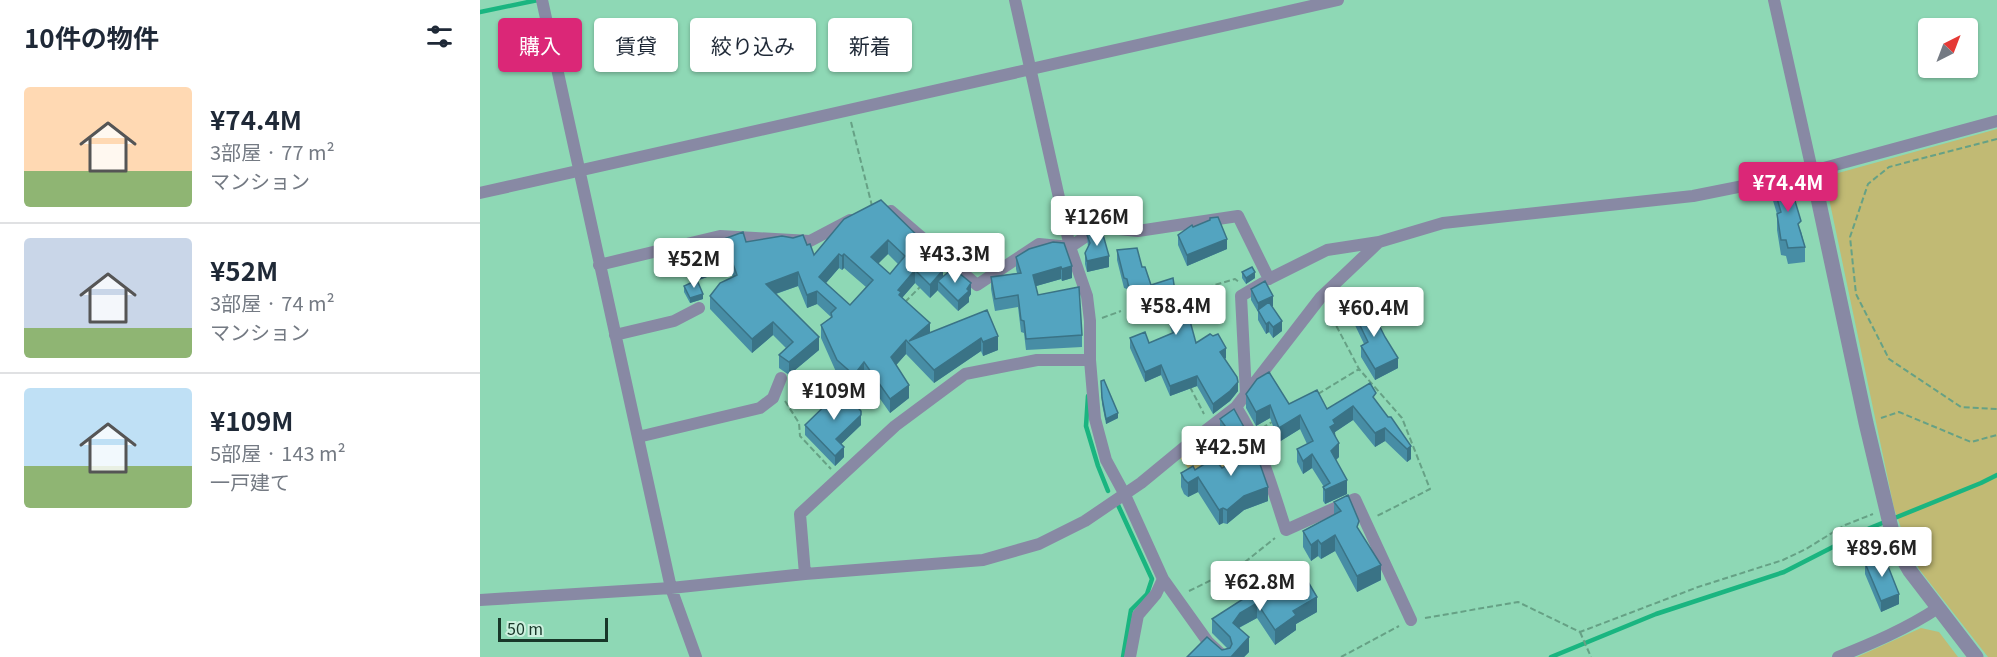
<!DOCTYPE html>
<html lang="ja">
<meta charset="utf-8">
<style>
:root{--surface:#fff;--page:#f2f2f3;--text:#1f2937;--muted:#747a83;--line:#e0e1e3;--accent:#db2777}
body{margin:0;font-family:Georgia,"Noto Sans JP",serif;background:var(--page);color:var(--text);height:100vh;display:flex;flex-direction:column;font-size:22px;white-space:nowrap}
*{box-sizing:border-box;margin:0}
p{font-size:20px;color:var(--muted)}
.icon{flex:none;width:33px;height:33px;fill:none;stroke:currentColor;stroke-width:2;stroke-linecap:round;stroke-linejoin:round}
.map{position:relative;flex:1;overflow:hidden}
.details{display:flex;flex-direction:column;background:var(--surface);width:480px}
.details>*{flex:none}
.hud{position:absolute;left:18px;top:18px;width:570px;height:54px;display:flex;gap:12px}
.needle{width:39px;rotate:42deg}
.buttons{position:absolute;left:1438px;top:18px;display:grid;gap:12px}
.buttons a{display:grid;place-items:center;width:60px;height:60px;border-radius:6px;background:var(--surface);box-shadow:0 2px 4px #0004;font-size:30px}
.scale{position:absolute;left:18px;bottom:15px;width:110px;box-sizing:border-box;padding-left:6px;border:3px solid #183729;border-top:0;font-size:16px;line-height:21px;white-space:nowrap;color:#183729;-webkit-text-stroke:4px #ccf0de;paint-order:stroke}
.price{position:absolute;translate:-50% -51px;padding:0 14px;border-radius:6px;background:#fff;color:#222;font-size:20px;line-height:39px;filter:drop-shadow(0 2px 3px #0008)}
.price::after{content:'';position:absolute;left:50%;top:36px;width:18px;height:14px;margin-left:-9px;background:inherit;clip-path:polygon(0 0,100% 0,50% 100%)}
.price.active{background:var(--accent);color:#fff}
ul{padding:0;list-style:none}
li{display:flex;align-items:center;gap:18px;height:150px;padding:0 24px}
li+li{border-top:2px solid var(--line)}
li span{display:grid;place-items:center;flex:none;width:168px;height:120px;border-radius:6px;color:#555}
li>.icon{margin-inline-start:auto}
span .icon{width:72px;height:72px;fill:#fffc;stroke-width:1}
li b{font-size:26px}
h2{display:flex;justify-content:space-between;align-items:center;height:72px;padding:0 24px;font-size:26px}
.pill{padding:0 21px;border-radius:6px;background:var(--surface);box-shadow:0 2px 4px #0004;font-size:21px;line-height:54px}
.pill.active{background:var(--accent);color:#fff}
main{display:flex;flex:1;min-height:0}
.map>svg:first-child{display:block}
.green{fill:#c1ba74}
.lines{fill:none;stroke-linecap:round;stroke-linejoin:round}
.stream{stroke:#1ab580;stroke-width:4.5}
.path{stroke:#66a185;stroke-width:2;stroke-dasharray:6 3;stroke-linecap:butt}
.minor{stroke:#8889a4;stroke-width:12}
.tertiary{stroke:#8889a4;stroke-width:15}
.wall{fill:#478da5;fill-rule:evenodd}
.shaded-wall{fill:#3a7386}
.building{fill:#53a4c0;stroke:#3a7386;stroke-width:1.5;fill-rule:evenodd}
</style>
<main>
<section class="details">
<h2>10件の物件<svg class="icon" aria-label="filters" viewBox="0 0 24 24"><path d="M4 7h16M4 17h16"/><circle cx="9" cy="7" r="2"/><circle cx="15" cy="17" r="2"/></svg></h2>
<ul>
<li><span style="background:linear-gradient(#ffd9b3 70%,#8fb573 0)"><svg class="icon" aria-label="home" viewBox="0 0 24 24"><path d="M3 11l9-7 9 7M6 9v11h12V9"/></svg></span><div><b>¥74.4M</b><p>3部屋 · 77 m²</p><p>マンション</p></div></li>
<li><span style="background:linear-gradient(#c9d6e8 75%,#8fb573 0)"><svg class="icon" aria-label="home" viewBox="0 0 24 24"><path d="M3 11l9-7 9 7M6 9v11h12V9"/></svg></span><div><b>¥52M</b><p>3部屋 · 74 m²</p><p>マンション</p></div></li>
<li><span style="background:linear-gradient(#bfe0f5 65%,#8fb573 0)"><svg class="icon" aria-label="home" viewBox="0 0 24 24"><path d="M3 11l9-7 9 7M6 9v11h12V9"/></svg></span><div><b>¥109M</b><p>5部屋 · 143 m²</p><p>一戸建て</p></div></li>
</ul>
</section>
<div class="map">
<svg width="1517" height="657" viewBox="0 0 1517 657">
<rect width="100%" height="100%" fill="#8ed8b5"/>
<path class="green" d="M1517 129V657H1508L1439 569 1426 542 1414 508 1346 184 1351 175Z
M728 433 748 467 712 473 699 457Z
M1441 628 1459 632 1478 657H1377Z"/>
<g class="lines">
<path class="stream" d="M0 12 58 0
M608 396 606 426 618 466 628 491
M638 505 672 579 667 594 651 610 643 657
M1071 657 1176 614 1304 572 1390 528 1501 483 1517 475"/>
<path class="path" d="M371 122 392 206
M1517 139 1409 167 1388 184 1370 237 1376 294 1409 359 1481 407 1517 409
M701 295 755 279 759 282
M425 302 440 287
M848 310 879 369 922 418 950 489 897 516
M622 318 641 311
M710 387 724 414
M838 394 879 369
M305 401 319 423 320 436 351 469
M1401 418 1419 412 1491 442 1517 435
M782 428 792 422
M709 591 760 566 795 538
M945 618 1038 602 1100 632 1218 587 1303 560 1326 549 1365 525 1393 514
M1100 632 1111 657
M861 657 919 626"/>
<path class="minor" d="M62 0 191 588 216 657
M535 0 590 247 607 296 610 321V360L615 419 626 460 645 495 683 579 728 642 744 657
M1294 0 1332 170
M0 193 858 0
M411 211 497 285 559 244 590 247 620 227 658 231 758 216 789 279 847 250 899 242
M119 265 240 236 330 241 370 220
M135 335 194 321 219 308
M766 394 761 296 783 283
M756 407C782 448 791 485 806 530L875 499 931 620
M158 437 280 408 293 398 301 378
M325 574 320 514 415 426 485 374 557 360H610
M0 600 191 588 325 574 503 560 559 544 605 521 661 483 712 441 756 407 841 297 899 242 963 223 1213 196 1318 175 1517 121
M650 657 658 615 676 594 683 579
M1358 657C1393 643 1426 629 1458 608"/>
<path class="tertiary" d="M1332 170 1386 423 1412 532 1419 552 1430 571 1496 657"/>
</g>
<path class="wall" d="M1291 178 1321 231 1325 247V262L1308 264 1306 256 1301 255 1297 230V214L1291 194Z
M364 219 450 258 463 276 491 294 489 297V302L478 311 458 291V290L450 298 435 283 422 298 450 333 507 310 518 350 503 356 501 351 454 383 426 354 416 365 429 398 410 413 384 376 374 389 357 374 341 338V325L351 317 337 304 327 308 318 286 296 294 339 350 309 375 299 368V355L306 348 293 335 272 353 230 309V296L253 277 244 252V239L266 242 327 245 334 255ZM408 254 418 264 410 274 398 263ZM359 268 362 270 364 268 386 287 370 305 346 283Z
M713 227 747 249 707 266 698 245V235Z
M607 235 629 267 607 272 605 264V253L608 247Z
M573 242 592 278 582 281 581 279 556 286 558 295 602 335V347L546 350 544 333 541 332 538 307 515 311 511 289V277L537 273 536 269V257Z
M202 248 242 262 226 266 227 277 217 281 223 299 210 303 204 292V286L212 282 202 257Z
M637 250 662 267 671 285 696 298 716 343 746 358 745 359 758 391 750 401 733 414 717 386 690 396 681 375 665 382 650 348V338L669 343 692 333 685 311 653 317 647 289 644 288 637 260Z
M762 272 775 278 766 284 762 278Z
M771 289 792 307 802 331 793 338 789 332 786 334 778 320V312L771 300Z
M873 311 905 337 918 368 895 380 881 357V346L884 344 873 321Z
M621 381 638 418 626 424 622 404Z
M766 394 809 404 847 409 896 402 931 446V459L927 462 905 441 895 447 873 420 855 432 859 457 856 460 867 494 845 504 843 501V487H844L832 468 823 474 817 462V449L827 444 820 429 799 442 790 418 776 426 766 408Z
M740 419 765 433 788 501 764 510 747 524 743 523 739 525 718 492 708 497 704 494 701 487V473L715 470 742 468 758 459 755 454V447L753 448 740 430Z
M325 425H381L361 444 364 457 355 466 325 435Z
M854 502 879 530 901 580 877 592 855 551 841 559 838 556 831 561 823 547V531L854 515Z
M1385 563 1419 604 1401 612 1385 574Z
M814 580 837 612 816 624V630L795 645 777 618 759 628 769 652 764 657H707L748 649 732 633V619L795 581Z"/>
<path class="shaded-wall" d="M747 239V249L707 266V255Z
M408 240V254L391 271V257Z
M450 248V261L445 253Z
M242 253V262L223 267V258Z
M359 254V268L339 291V277Z
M364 254V268L362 270V256Z
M629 256V267L607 272V261Z
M592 266V278L582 281V269Z
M581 267V279L553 287V275Z
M227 268V277L212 282V273Z
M435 270V283L421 299 418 290Z
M463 270V284L458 281V290L450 298V285Z
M318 272V286L286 297V284Z
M775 272V278L766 284V278Z
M491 283V294L489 297V302L478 311V301Z
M337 291V304L327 308V295Z
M223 294V299L210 303V298Z
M793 296V306L778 311V303Z
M802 321V331L793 338V327Z
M293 322V335L272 353V339Z
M789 322V332L786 334V324Z
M450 323V336L429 341Z
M518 336V350L503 356V342Z
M339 337V350L309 375V362Z
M501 338V351L454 383V370Z
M426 340V354L411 371V357Z
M746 348V358L740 362V352Z
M918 358V368L895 380V369Z
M384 362V376L374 389V375Z
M681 365V375L665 382V372Z
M717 376V386L690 396V386Z
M758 382V391L750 401 733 414V404Z
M429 385V398L410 413V399Z
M790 405V418L776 426V412Z
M873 406V420L855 432V438L850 427 853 420Z
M638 413V418L626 424V419Z
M381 415V425L356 449V439Z
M820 415V429L799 442V428Z
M905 428V441L895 447V433Z
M765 429V440L755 439V447L753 448V437Z
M859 443V457L851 464V451Z
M931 446V459L927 462V449Z
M364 447V457L355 466V456Z
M832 454V468L823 474V461Z
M718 477V492L708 497V483Z
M867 480V494L845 504V490Z
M788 487V501L764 510 747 524V510L764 496Z
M743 508V523L739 525V510Z
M855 535V551L841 559V544Z
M838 540V556L831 561V545Z
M901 565V580L877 592V576Z
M1419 594V604L1401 612V601Z
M837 597V612L816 624V630L795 645V630L813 611Z
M777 603V618L760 627 753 637V623L760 613Z
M769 637V652L764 657H751Z"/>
<path class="building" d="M1307 174 1321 221 1318 224 1325 247 1308 248 1306 240H1301L1297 214 1301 212 1291 178Z
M401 200 450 248 445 253 463 270 450 285 435 270 418 290 421 292 419 295 450 323 429 341 507 310 518 336 503 342 501 338 454 370 426 340 411 357 429 385 410 399 384 362 374 375 357 360 341 325 352 317 351 313 356 308 337 291 327 295 318 272 286 284 339 337 309 362 299 355 313 342 293 322 272 339 230 296 240 283 257 275 244 239 263 232 266 242 302 236 313 238 323 235 327 245 330 244 334 255 364 219ZM408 240 425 256 410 274 391 257ZM359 254 362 256 364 254 393 280 370 305 339 277Z
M738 217 747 239 707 255 698 235 712 225 713 227 730 220V218Z
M622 231 629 256 607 261 605 253 610 243 607 235Z
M236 239 242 253 223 258 227 268 212 273 202 248 217 242 219 247Z
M573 242 584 243 592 266 582 269 581 267 553 275 558 295 599 287 602 335 546 339 544 321 541 320 538 295 515 299 511 277 541 273 536 257 549 249Z
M657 248 662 267H665L671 285 693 278 696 298 703 295 716 343 730 334 733 336 738 334 746 348 740 352 757 377 758 382 750 391 733 404 717 376 690 386 681 365 665 372 650 338 665 332 669 343 695 332 685 301 653 307 647 279 644 278 637 250Z
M772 267 775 272 766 278 762 272Z
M473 268 491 283 487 289 489 291 478 301 458 281Z
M217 280 223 294 210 298 204 286Z
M785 281 793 296 778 303 771 289Z
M789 302 802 321 793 327 789 322 786 324 778 310Z
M888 303 905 337 918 358 895 369 881 346 888 342 873 311Z
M789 372 809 404 837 390 847 409 890 383 896 393 893 397 908 417H911L931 446 927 449 905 428 895 433 873 406 853 420 855 424 850 427 859 443 851 451 867 480 845 490 843 487 850 483 832 454 823 461 817 449 833 441 820 415 799 428 790 405 776 412 766 394 777 379Z
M624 380 638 413 626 419 622 398 621 381Z
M361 390 381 411V415L356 439 364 447 355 456 325 425Z
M754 409 765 429 753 437 740 419Z
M765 433 774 447 788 487 764 496 747 510 743 508 739 510 718 477 708 483 704 479 701 473 713 466 715 470 734 458 742 468 765 456 755 439Z
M868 495 879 521 877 527 901 565 877 576 855 535 841 544 838 540 831 545 823 531 861 511 854 502Z
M1404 556 1419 594 1401 601 1385 563Z
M809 571 814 580 823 573 837 597 813 611 816 615 795 630 777 603 760 613 753 623 769 637 751 657H707L727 637 742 650 750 648 752 644 750 637 732 619 794 579 795 581Z"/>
</svg>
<div class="buttons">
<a><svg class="needle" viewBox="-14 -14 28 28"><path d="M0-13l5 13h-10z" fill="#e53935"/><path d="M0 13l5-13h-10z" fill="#747a83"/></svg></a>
</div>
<div class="scale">50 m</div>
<b class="price active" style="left:1308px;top:213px">¥74.4M</b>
<b class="price" style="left:617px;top:247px">¥126M</b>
<b class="price" style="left:475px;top:284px">¥43.3M</b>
<b class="price" style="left:214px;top:289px">¥52M</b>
<b class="price" style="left:696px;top:336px">¥58.4M</b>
<b class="price" style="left:894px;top:338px">¥60.4M</b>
<b class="price" style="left:354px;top:421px">¥109M</b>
<b class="price" style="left:751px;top:477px">¥42.5M</b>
<b class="price" style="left:1402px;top:578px">¥89.6M</b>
<b class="price" style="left:780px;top:612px">¥62.8M</b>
<div class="hud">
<a class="pill active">購入</a>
<a class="pill">賃貸</a>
<a class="pill">絞り込み</a>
<a class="pill">新着</a>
</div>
</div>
</main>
